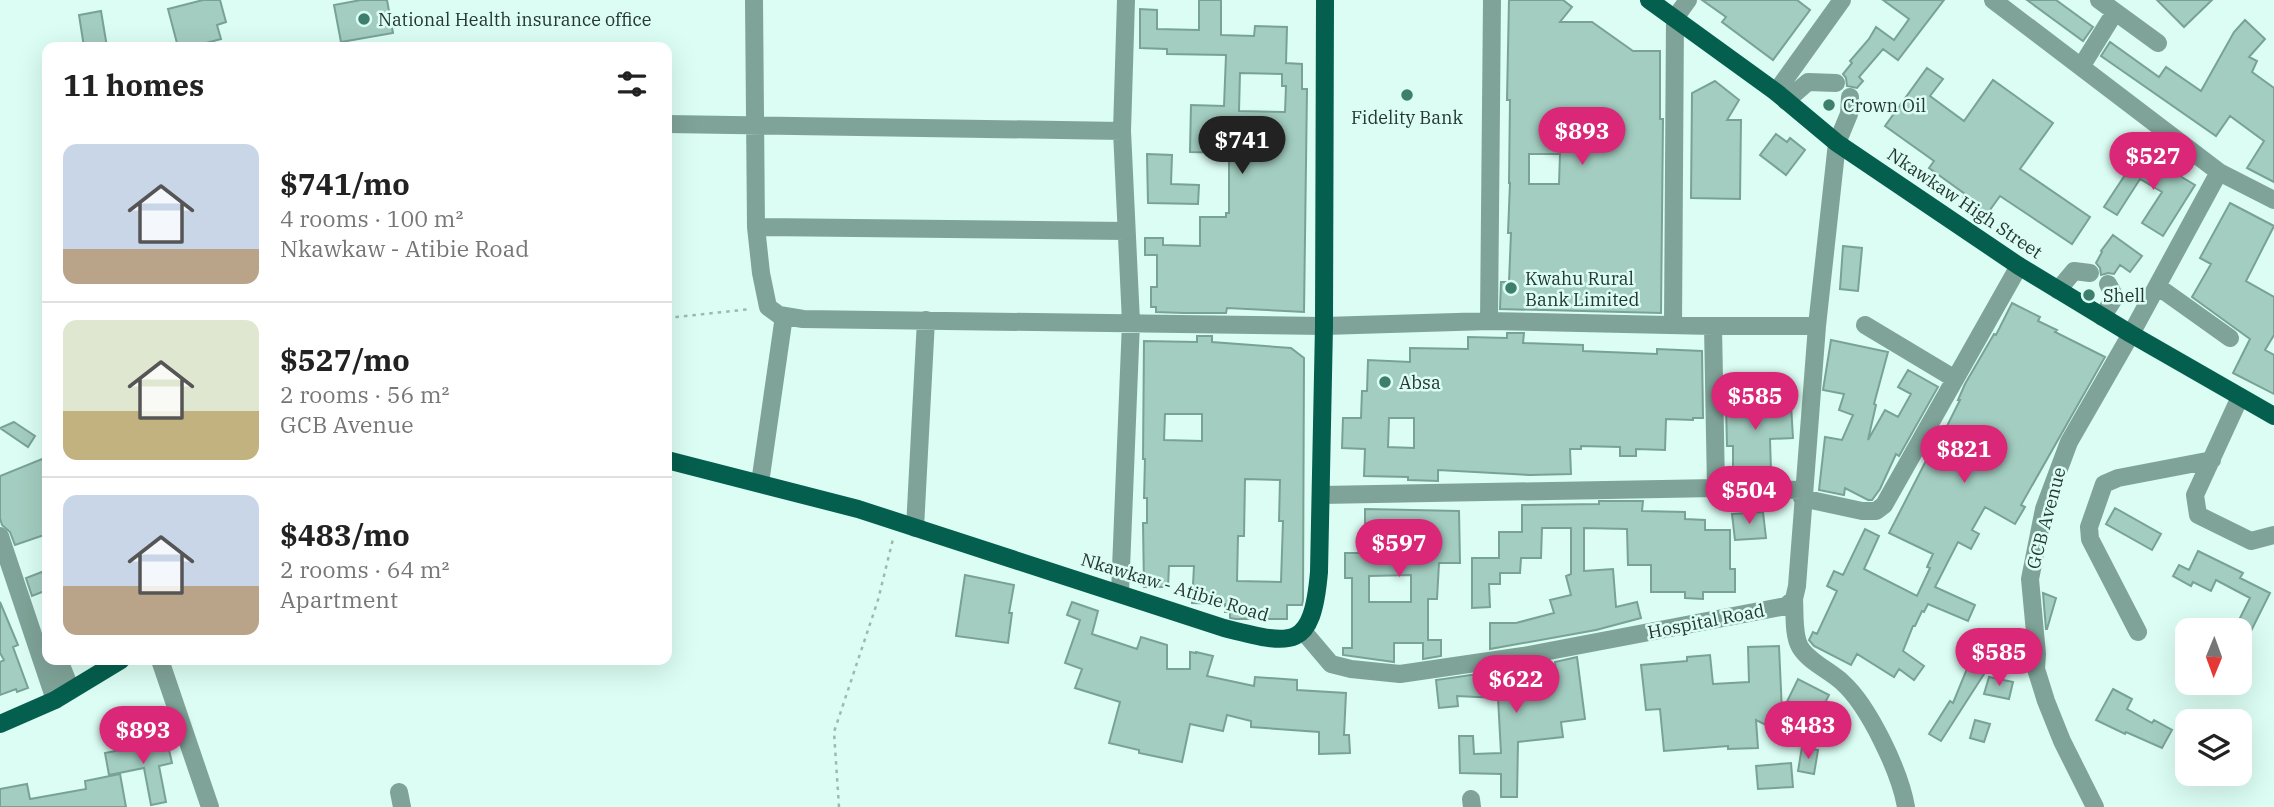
<!DOCTYPE html>
<meta charset="utf-8">
<style>
:root{--surface:#fff;--page:#f6f6f6;--text:#222;--muted:#767676;--line:#e0e0e0;--accent:#db2777}
body{margin:0;font-family:"IBM Plex Serif",serif;background:var(--page);color:var(--text);height:100vh;display:flex;flex-direction:column;font-size:26px;white-space:nowrap}
*{box-sizing:border-box;margin:0}
p{font-size:23px;color:var(--muted)}
.icon{flex:none;width:38px;height:38px;fill:none;stroke:currentColor;stroke-width:2;stroke-linecap:round;stroke-linejoin:round}
.map{position:relative;flex:1;overflow:hidden}
.side{position:absolute;left:42px;top:42px;width:630px;height:623px;display:flex;flex-direction:column;background:var(--surface);border-radius:14px;box-shadow:0 7px 28px #0002}
.side>*{flex:none}
.needle{width:46px;rotate:181deg}
.tools{position:absolute;left:2175px;top:618px;display:grid;gap:14px}
.tools a{display:grid;place-items:center;width:77px;height:77px;border-radius:14px;background:var(--surface);box-shadow:0 7px 28px #0002;font-size:35px}
.price{position:absolute;translate:-50% -60px;padding:0 16px;border-radius:24px;background:var(--accent);color:#fff;font-size:23px;line-height:46px;filter:drop-shadow(0 2px 4px #0008)}
.price::after{content:'';position:absolute;left:50%;top:42px;width:21px;height:16px;margin-left:-10px;background:inherit;clip-path:polygon(0 0,100% 0,50% 100%)}
.price.current{background:#222;color:#fff}
ul{padding:0;list-style:none}
li{display:flex;align-items:center;gap:21px;height:175px;padding:0 21px}
li+li{border-top:2px solid var(--line)}
li span{display:grid;place-items:center;flex:none;width:196px;height:140px;border-radius:14px;color:#555}
li>.icon{margin-inline-start:auto}
span .icon{width:84px;height:84px;fill:#fffc;stroke-width:1}
li b{font-size:30px}
h2{display:flex;justify-content:space-between;align-items:center;height:84px;padding:0 21px;font-size:30px}
.map>svg:first-child{display:block}
.building{fill:#a3cdc0;stroke:#79a296;stroke-width:2;fill-rule:evenodd}
.lines{fill:none;stroke-linecap:round;stroke-linejoin:round}
.path{stroke:#9cb9b0;stroke-width:2.5;stroke-dasharray:3.5 5;stroke-linecap:butt}
.minor{stroke:#7fa398;stroke-width:18}
.major{stroke:#055f4e;stroke-width:18}
.poi-dot{fill:#3d7e6d;stroke:#dbfdf3;stroke-width:2.5}
.labels{text-anchor:middle;dominant-baseline:central;stroke-width:5;stroke-linejoin:round;paint-order:stroke}
.poi-label{font-size:18px;fill:#263732;stroke:#dbfdf3;text-anchor:start}
.street-label{font-size:18px;fill:#263732;stroke:#dbfdf3}
</style>
<div class="map">
<svg width="2274" height="807" viewBox="0 0 2274 807">
<rect width="100%" height="100%" fill="#dbfdf3"/>
<path class="building" d="M203 0H220L226 22 217 25 221 39 191 47H178L168 9Z
M361 0H387L393 33 341 42 334 5Z
M1199 0H1221V35L1254 36 1255 26 1287 27 1286 63 1302 64V89H1307L1304 312 1227 308 1226 313H1183L1156 312V307H1151V287H1157V255H1145V238H1163V245L1200 246V217H1226V213H1229V153L1190 152 1191 105 1224 106 1226 55 1167 54V49L1140 48V9L1157 10V29L1199 30ZM1240 73 1282 74V86H1286L1285 112 1239 111Z
M1509 0H1563L1572 7 1560 22H1592L1633 51H1660V119H1663L1661 313 1500 309 1501 282H1509L1511 233H1508L1510 183H1509L1510 100H1507ZM1529 154H1560L1559 184H1529Z
M1702 0H1797L1810 10 1773 60 1722 22 1726 17Z
M1883 0H1944L1898 60 1883 49 1859 77 1863 81 1857 88 1847 86 1846 78 1843 74 1852 63 1850 61 1869 39 1876 27 1894 40 1909 19Z
M2027 0H2056L2093 27 2083 41Z
M2157 0H2212L2184 27Z
M101 11 107 47H84L79 15Z
M2245 20 2265 39 2249 57 2257 61 2252 72 2274 88V182L2247 168 2264 141 2230 116 2216 136 2101 56 2110 42 2159 77 2166 67 2201 91 2234 32Z
M1927 68 1943 79 1930 96 1964 121 1993 80 2053 123 2020 169 2090 217 2072 244 2000 196 1987 214 1963 197 1965 194 1929 168 1934 161 1885 126Z
M1715 81 1739 100 1727 120H1741L1740 199 1691 198 1692 93Z
M1776 134 1787 142 1790 138 1805 150 1786 175 1760 155Z
M2140 152 2195 185 2163 236 2142 223 2162 192 2140 179 2117 215 2104 207Z
M1147 154 1172 155 1171 184 1199 185 1198 204 1148 203Z
M2230 203 2274 226 2246 281 2274 297V335L2265 350 2274 355V394L2233 373 2250 339 2192 297 2211 264 2200 258Z
M2113 235 2142 256 2130 272 2120 265 2114 274 2108 273 2101 275 2100 268 2096 263 2102 252 2101 251Z
M1843 246 1862 248 1858 291 1840 289Z
M2012 303 2040 317 2038 321 2057 330 2055 332 2105 357 2021 505 2025 507 2015 524 1985 507 1972 530 1979 534 1971 549 1958 542 1935 587 1975 605 1968 621 1928 604 1924 612 1922 611 1915 626H1913L1903 651 1924 666 1914 680 1899 669 1894 677 1857 654 1851 665 1814 646 1809 640 1813 632 1817 634 1837 591 1827 586 1834 571 1843 575 1865 529 1879 536 1864 569 1917 596 1930 568 1927 567 1933 554 1889 533 1932 449 1935 450 1960 400H1958L1965 384 1994 334 1996 335Z
M1507 333H1524L1523 343 1583 345V351L1657 354V349L1702 351 1703 418H1693V420L1666 419 1665 450 1636 449V456H1620V447L1581 446V449H1570L1571 474 1530 475 1438 470V481L1408 480V477L1364 476 1365 449 1342 448 1343 418H1361L1362 391H1367L1368 360 1410 362V348L1468 349V337L1507 338ZM1389 418H1414V448L1388 447Z
M1197 336H1212V342L1291 348 1304 358 1303 600 1302 605H1287V619H1236L1230 618V612H1225V604L1192 603 1194 566H1169L1168 587H1144L1143 523H1147V498H1144L1145 459H1143L1144 341 1197 342ZM1165 414H1202V441L1164 440ZM1245 479 1280 480 1279 521H1283L1281 582 1237 581 1238 536H1244Z
M1831 340 1888 352 1874 404 1876 405 1868 440 1885 410 1898 417 1911 394 1898 387 1908 370 1938 387 1899 456 1896 454 1880 489 1872 500H1868L1845 488 1844 495 1819 490 1825 437 1842 440 1853 415 1839 410 1844 394 1823 390Z
M1747 388 1748 404 1755 403V407L1791 405 1793 438 1770 439 1771 472 1733 473V446H1727L1726 405 1733 404V389Z
M14 422 35 436 28 447 0 428Z
M42 459 47 472V534L15 545 10 532 2 525 0 518V476Z
M1599 501H1643L1642 511 1685 512V519L1705 520V530H1730V569H1735V592H1703V599L1685 598V592H1651V565H1628L1627 529 1584 528V571L1613 569 1616 607 1637 602 1641 618 1596 630 1490 649V623H1516L1554 613 1550 600 1571 595 1566 576 1571 574V528H1542L1541 558H1521L1520 573H1500V584H1489L1490 607 1472 608V558H1499V532H1522V505L1599 504Z
M2115 508 2161 534 2152 550 2106 524Z
M1365 509 1459 511 1460 563H1439L1437 599H1428V640H1441V656L1423 659V643H1394V662L1343 655V648H1352V578H1345V553H1365ZM1411 575V602H1369V576Z
M1763 512 1766 538 1735 540 1732 514Z
M2198 551 2243 573 2240 578 2270 593 2240 653V630H2234L2250 598 2216 580 2211 591 2193 582 2191 586 2173 576 2179 565 2189 570Z
M47 570V590L32 596 26 578Z
M965 575 1014 585 1009 613H1012L1008 643 956 636Z
M2043 593 2056 598 2047 629H2046Z
M0 602 18 645 13 647 28 688 17 692 16 689 0 695V662L4 660 0 653Z
M1072 602 1098 611 1092 634 1137 649 1141 637 1167 645V669H1190V652L1196 653V652L1213 656 1207 676 1254 686 1255 677 1297 680V690L1346 693 1344 735H1349L1350 753 1319 754V732L1251 727V721L1227 715 1223 731 1190 724 1182 762 1139 753V750L1109 743 1120 702 1075 688 1082 669 1065 663 1080 620 1067 615Z
M1779 646 1782 712 1798 679 1829 695 1804 744 1756 720 1758 748 1728 749V746L1664 751 1660 709 1646 710 1641 665 1687 661V657L1710 655 1713 684 1749 682 1748 647Z
M1975 649 1993 660 1941 741 1929 734 1950 701 1953 703 1969 664 1968 663Z
M1577 657 1585 719 1561 722 1563 737 1518 742 1517 797H1501V774L1460 773 1459 736H1473L1474 754 1501 753 1498 698 1457 696 1458 706 1439 708 1436 680 1513 669V683L1557 677 1555 662Z
M1989 677 2013 682 2009 699 1984 694Z
M2113 689 2132 699 2127 709 2152 723 2154 720 2172 730 2162 748 2126 732 2125 734 2096 720Z
M1975 720 1990 724 1984 742 1970 738Z
M167 741 172 763 159 766 166 802 151 805 144 768 109 775 105 753Z
M1802 747 1818 750 1814 774 1798 771Z
M1791 763 1793 787 1758 789 1756 766Z
M120 774 126 807H0V789L27 784 30 799 86 789 85 781Z"/>
<g class="lines">
<path class="path" d="M667 318 751 309
M839 807 834 732 878 600 893 539"/>
<path class="minor" d="M754 0 756 227 761 273 768 307 779 315 803 319 1324 326 1489 321 1713 326H1817
M1993 0 2219 172 2274 200
M2099 0 2158 43
M2081 67 2115 12
M1776 92 1842 0
M1786 101 1808 82 1836 83
M667 124 1122 131
M756 227 1126 231
M2157 286 2230 338
M2058 290 2074 271 2090 273
M2102 317 2115 297 2108 284
M1489 321 1492 0
M1673 325 1675 18 1688 0
M1865 325 1955 379
M1713 326 1716 488
M2240 397 2195 495 2198 515 2251 541 2274 535
M760 483 784 316
M1321 495 1716 488 1803 490
M1802 498 1862 511H1876L1884 505 2019 266
M915 528 926 320
M0 536 55 700
M1120 593 1131 322 1122 131 1126 0
M1794 599C1795 613 1793 635 1800 647 1809 662 1829 670 1842 682 1869 706 1900 772 1906 807
M1303 631 1331 664 1351 669 1400 674 1523 656 1786 606 1794 599 1797 586 1817 326 1837 143 1849 114 1850 97
M2138 632 2090 539 2089 527 2104 484 2118 478 2212 460
M59 660 71 690
M160 660 210 807
M399 792 402 807
M1471 799 1472 807
M2095 807 2062 741 2046 701 2036 669 2037 654 2030 579 2044 509 2069 442 2131 334 2219 172"/>
<path class="major" d="M1649 0 1776 92 1837 143 2019 266 2131 334 2274 416
M667 460 858 509 1224 628C1292 645 1312 652 1319 572L1324 326 1325 0
M0 724 55 700 121 660"/>
</g>
<g class="poi-dot">
<circle cx="364" cy="19" r="7"/>
<circle cx="1407" cy="95" r="7"/>
<circle cx="1829" cy="105" r="7"/>
<circle cx="1511" cy="288" r="7"/>
<circle cx="2089" cy="295" r="7"/>
<circle cx="1385" cy="382" r="7"/>
</g>
<g class="labels">
<g class="poi-label">
<text x="378" y="19">National Health insurance office</text>
<text x="1843" y="105">Crown Oil</text>
<text x="1407" y="117" text-anchor="middle">Fidelity Bank</text>
<text x="1525" y="278">Kwahu Rural<tspan x="1525" dy="21">Bank Limited</tspan></text>
<text x="2103" y="295">Shell</text>
<text x="1399" y="382">Absa</text>
</g>
<g class="street-label">
<text transform="translate(1965 203) rotate(34)">Nkawkaw High Street</text>
<text transform="translate(2046 518) rotate(-75)">GCB Avenue</text>
<text transform="translate(1175 587) rotate(17)">Nkawkaw - Atibie Road</text>
<text transform="translate(1706 621) rotate(-11)">Hospital Road</text>
</g>
</g>
</svg>
<div class="tools">
<a><svg class="needle" viewBox="-14 -14 28 28"><path d="M0-13l5 13h-10z" fill="#e53935"/><path d="M0 13l5-13h-10z" fill="#767676"/></svg></a>
<a><svg class="icon" aria-label="layers" viewBox="0 0 24 24"><path d="M12 4l9 5-9 5-9-5zM3 14l9 5 9-5"/></svg></a>
</div>
<b class="price" style="left:1582px;top:167px">$893</b>
<b class="price current" style="left:1242px;top:176px">$741</b>
<b class="price" style="left:2153px;top:192px">$527</b>
<b class="price" style="left:1755px;top:432px">$585</b>
<b class="price" style="left:1964px;top:485px">$821</b>
<b class="price" style="left:1749px;top:526px">$504</b>
<b class="price" style="left:1399px;top:579px">$597</b>
<b class="price" style="left:1999px;top:688px">$585</b>
<b class="price" style="left:1516px;top:715px">$622</b>
<b class="price" style="left:1808px;top:761px">$483</b>
<b class="price" style="left:143px;top:766px">$893</b>
<section class="side">
<h2>11 homes<svg class="icon" aria-label="filters" viewBox="0 0 24 24"><path d="M4 7h16M4 17h16"/><circle cx="9" cy="7" r="2"/><circle cx="15" cy="17" r="2"/></svg></h2>
<ul>
<li><span style="background:linear-gradient(#c9d6e8 75%,#b9a48a 0)"><svg class="icon" aria-label="home" viewBox="0 0 24 24"><path d="M3 11l9-7 9 7M6 9v11h12V9"/></svg></span><div><b>$741/mo</b><p>4 rooms · 100 m²</p><p>Nkawkaw - Atibie Road</p></div></li>
<li><span style="background:linear-gradient(#dfe7d0 65%,#c2b280 0)"><svg class="icon" aria-label="home" viewBox="0 0 24 24"><path d="M3 11l9-7 9 7M6 9v11h12V9"/></svg></span><div><b>$527/mo</b><p>2 rooms · 56 m²</p><p>GCB Avenue</p></div></li>
<li><span style="background:linear-gradient(#c9d6e8 65%,#b9a48a 0)"><svg class="icon" aria-label="home" viewBox="0 0 24 24"><path d="M3 11l9-7 9 7M6 9v11h12V9"/></svg></span><div><b>$483/mo</b><p>2 rooms · 64 m²</p><p>Apartment</p></div></li>
</ul>
</section>
</div>
